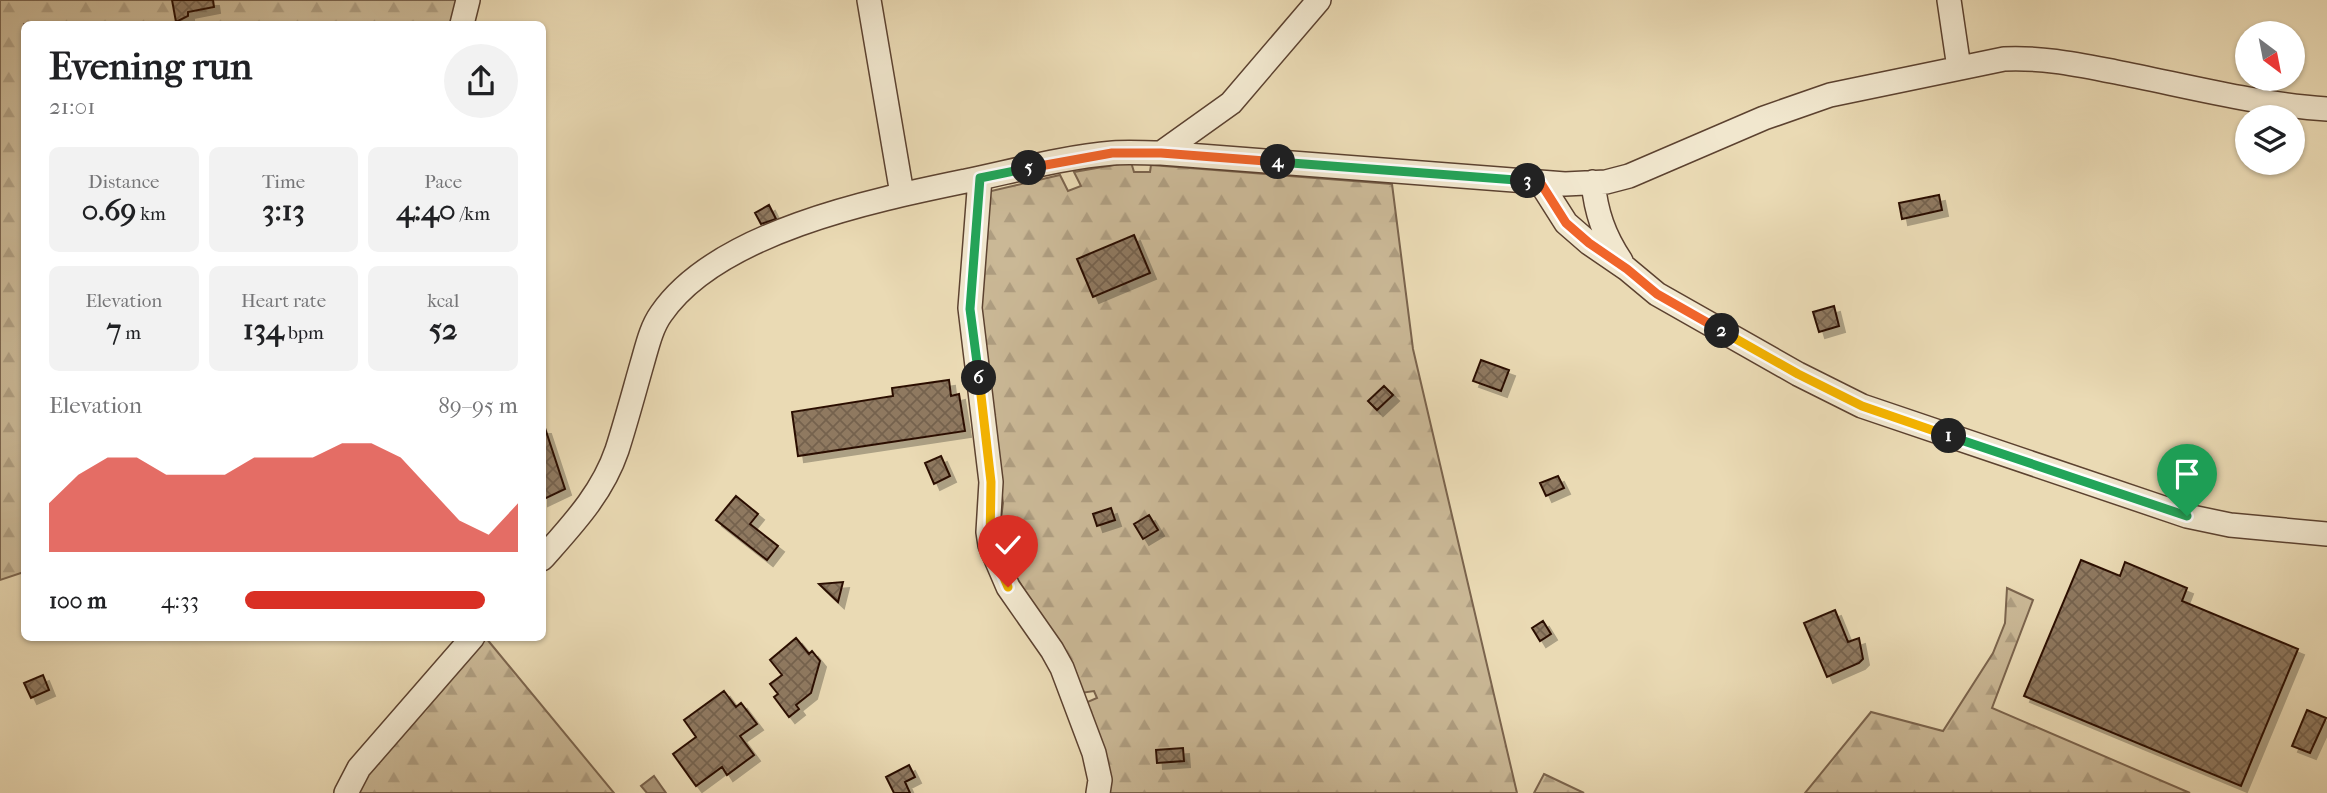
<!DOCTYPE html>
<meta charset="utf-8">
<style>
:root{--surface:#fff;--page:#f2f2f2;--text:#202124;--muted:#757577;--accent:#d93025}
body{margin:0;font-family:"IM FELL French Canon",serif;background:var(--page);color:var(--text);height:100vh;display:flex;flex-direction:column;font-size:26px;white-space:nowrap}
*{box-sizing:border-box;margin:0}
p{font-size:23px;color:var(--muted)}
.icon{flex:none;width:38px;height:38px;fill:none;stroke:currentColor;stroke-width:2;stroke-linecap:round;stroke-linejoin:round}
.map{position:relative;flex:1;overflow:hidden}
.sheet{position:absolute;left:21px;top:21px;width:525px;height:620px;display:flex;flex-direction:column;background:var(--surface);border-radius:10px;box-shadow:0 2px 5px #0004}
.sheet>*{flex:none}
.needle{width:46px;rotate:148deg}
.buttons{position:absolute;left:2235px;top:21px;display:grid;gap:14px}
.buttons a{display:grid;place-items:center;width:70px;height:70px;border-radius:50%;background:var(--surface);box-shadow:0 2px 5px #0004;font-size:35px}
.pin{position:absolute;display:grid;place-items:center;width:60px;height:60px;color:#fff;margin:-72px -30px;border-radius:50% 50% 50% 0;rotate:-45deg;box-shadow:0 0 7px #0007}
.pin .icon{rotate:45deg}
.km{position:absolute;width:35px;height:35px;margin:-18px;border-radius:50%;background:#222;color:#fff;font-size:19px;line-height:35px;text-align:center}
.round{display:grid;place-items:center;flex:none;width:74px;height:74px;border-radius:37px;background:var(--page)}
.headline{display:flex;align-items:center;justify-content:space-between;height:119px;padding:0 28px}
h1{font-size:38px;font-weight:800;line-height:52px}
.stats{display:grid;grid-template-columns:repeat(3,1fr);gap:10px;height:119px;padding:7px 28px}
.stats div{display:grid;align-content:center;border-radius:10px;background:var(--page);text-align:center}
.stats b{font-size:30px;font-weight:800}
.stats small{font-size:19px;font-weight:400}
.stats p{font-size:19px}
.chart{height:196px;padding:14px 28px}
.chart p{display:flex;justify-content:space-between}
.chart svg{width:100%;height:126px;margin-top:7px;fill:var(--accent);opacity:.7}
ul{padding:0 28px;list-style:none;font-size:23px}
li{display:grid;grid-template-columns:112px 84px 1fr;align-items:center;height:52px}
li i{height:18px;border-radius:9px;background:var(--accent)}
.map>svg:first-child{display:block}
.forest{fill:url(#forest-firs);stroke:#7b644d;stroke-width:2}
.water{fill:url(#water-waves);stroke:#77604a;stroke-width:2}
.building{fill:url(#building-cross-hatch);stroke:#2c1004;stroke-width:2;filter:url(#shadow)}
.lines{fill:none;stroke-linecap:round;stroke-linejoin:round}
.minor-casing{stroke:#5c4230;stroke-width:26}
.minor{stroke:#f1e7ce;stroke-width:23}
.split-1-casing{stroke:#fff;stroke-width:14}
.split-2-casing{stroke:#fff;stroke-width:14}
.split-3-casing{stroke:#fff;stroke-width:14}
.split-4-casing{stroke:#fff;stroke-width:14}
.split-5-casing{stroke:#fff;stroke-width:14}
.split-6-casing{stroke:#fff;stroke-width:14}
.split-7-casing{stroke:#fff;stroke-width:14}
.split-1{stroke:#22a559;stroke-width:9}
.split-2{stroke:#f5b400;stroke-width:9}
.split-3{stroke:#f0652b;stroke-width:9}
.split-4{stroke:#22a559;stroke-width:9}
.split-5{stroke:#f0652b;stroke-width:9}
.split-6{stroke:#22a559;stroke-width:9}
.split-7{stroke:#f5b400;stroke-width:9}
</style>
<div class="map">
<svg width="2327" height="793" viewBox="0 0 2327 793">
<defs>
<pattern id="forest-firs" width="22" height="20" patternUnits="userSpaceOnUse" patternTransform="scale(1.75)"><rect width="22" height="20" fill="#cab896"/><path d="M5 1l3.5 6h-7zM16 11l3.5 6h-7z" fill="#ae9d80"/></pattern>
<pattern id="water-waves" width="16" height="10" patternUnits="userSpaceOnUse" patternTransform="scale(1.75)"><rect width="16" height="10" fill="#a99578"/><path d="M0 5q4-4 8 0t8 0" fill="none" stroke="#8a7860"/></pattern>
<pattern id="building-cross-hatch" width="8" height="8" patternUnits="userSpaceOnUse" patternTransform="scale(1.75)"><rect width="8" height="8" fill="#8f7960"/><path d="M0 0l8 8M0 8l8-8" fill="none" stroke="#75624d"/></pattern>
<filter id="shadow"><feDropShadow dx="6" dy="6" stdDeviation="0" flood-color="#0004"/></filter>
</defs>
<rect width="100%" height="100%" fill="#eadab4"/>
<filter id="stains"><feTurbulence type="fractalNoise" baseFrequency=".00286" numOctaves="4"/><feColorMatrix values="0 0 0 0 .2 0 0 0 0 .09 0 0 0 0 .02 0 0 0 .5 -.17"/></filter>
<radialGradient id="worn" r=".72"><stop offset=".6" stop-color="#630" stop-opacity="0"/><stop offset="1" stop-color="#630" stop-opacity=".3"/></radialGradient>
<!-- forest -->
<path class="forest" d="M0,0h460l-5,24h-431v548l-24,8z
M1131,162l3,10h16l1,-7 241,19 21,165 104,444h-411l-21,-90 12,-5 -3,-7 -13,2 -10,-27 -62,-101 -10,-30 4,-32 -24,-189 8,-122 73,-17 8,16 13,-5 -7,-14z
M2007,588l26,12 -41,108 198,85h-385l66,-81 72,19 50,-78 12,-30z
M486,638l128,155h-258l12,-20z
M1544,774l40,19h-50z"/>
<!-- water -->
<path class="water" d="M654,776l12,17h-19l-6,-7z"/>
<!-- building -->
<path class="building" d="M172,0h41l1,7 -26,5v4l-12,6z
M1939,195l3,15 -40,9 -3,-16z
M769,205l7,14 -15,5 -6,-11z
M1134,235l16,38 -57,24 -16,-38z
M1834,306l5,20 -20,6 -6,-20z
M1481,360l28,10 -8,21 -28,-10z
M949,380l2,16 8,-2 6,37 -167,25 -6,-44 101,-16 -1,-8z
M1384,386l9,9 -16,15 -9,-9z
M542,428h3l20,61 -23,11z
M941,456l9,20 -16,8 -9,-21z
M1558,476l6,12 -18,8 -6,-13z
M736,496l22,18 -8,10 28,22 -11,14 -51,-40z
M1111,508l4,12 -18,6 -4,-12z
M1149,515l9,15 -15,9 -9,-15z
M2081,560l39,16 5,-14 62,26 -5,13 116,48 -57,137 -217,-90z
M843,582l-5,20 -19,-18z
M1835,610l13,32 11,-4 4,21 -4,4 -32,14 -23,-54z
M1543,621l8,13 -11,7 -8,-13z
M796,638l13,16 3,-3 8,10 -9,32 -15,12 3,4 -10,8 -15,-20 4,-3 -8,-10 12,-9 -12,-15z
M43,675l6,15 -18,8 -7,-15z
M724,691l12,16 5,-4 16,21 -17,12 14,19 -27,20 -5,-8 -26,19 -23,-32 23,-17 -12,-17z
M2307,710l19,8 -16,35 -18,-7z
M1183,748l1,13 -27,2 -1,-13z
M909,765l6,12 -10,5 5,11h-16l-8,-16z"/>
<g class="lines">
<!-- minor casing -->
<g class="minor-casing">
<path id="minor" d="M869,0l33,194
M1949,0l10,68
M462,24l6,-24
M1161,153l70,-50 88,-103
M980,178l-10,130 21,174 -3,50 2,13 18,42 44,63 10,18 32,85 6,27 -2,13
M1540,182l26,41 23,20 38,26 30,25 141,80 64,32 325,110 43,9 97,9
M1593,182c3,30 11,54 28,79
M542,559c30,-34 60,-65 75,-109 9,-28 17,-58 25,-86 5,-17 9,-36 19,-50 56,-82 213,-114 305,-133 48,-10 98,-24 147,-28 15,-1 32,0 48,0l404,31 41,-2 23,-6 135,-58 66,-23 174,-36c38,-2 75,6 112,13 67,13 143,33 211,37
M346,793l13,-25 114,-131"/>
</g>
<!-- minor -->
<use href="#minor" class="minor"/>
</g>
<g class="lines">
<!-- split-1 casing -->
<g class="split-1-casing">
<path id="split-1" d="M1949,436l238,80"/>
</g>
<!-- split-2 casing -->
<g class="split-2-casing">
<path id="split-2" d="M1722,331l76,43 64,32 87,30"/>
</g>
<!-- split-3 casing -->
<g class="split-3-casing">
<path id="split-3" d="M1528,181l12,1 26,41 23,20 38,26 30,25 65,37"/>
</g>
<!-- split-4 casing -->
<g class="split-4-casing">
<path id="split-4" d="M1278,162l250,19"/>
</g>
<!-- split-5 casing -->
<g class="split-5-casing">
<path id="split-5" d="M1029,168l83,-15h49l117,9"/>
</g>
<!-- split-6 casing -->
<g class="split-6-casing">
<path id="split-6" d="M979,378l-9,-69 10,-131 49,-10"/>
</g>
<!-- split-7 casing -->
<g class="split-7-casing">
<path id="split-7" d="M979,378l12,104 -1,63 18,42"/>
</g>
<!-- split-1 -->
<use href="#split-1" class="split-1"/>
<!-- split-2 -->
<use href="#split-2" class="split-2"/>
<!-- split-3 -->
<use href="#split-3" class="split-3"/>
<!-- split-4 -->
<use href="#split-4" class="split-4"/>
<!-- split-5 -->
<use href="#split-5" class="split-5"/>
<!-- split-6 -->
<use href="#split-6" class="split-6"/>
<!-- split-7 -->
<use href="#split-7" class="split-7"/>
</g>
<rect width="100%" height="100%" filter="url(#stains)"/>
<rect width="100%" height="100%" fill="url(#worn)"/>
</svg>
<div class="buttons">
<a><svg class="needle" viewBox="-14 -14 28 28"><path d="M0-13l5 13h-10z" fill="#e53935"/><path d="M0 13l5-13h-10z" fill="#757577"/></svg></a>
<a><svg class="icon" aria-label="layers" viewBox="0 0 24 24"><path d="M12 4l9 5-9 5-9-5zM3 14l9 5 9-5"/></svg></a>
</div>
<div class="pin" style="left:2187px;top:516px;background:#1e9e55"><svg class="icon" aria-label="arrive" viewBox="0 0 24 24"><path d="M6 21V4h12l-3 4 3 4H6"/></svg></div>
<div class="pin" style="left:1008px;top:587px;background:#d93025"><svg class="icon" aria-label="check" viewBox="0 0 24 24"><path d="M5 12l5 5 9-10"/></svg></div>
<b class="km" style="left:1949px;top:436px">1</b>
<b class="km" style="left:1722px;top:331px">2</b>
<b class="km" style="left:1528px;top:181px">3</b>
<b class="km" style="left:1278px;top:162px">4</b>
<b class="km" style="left:1029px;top:168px">5</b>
<b class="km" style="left:979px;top:378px">6</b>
<section class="sheet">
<div class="headline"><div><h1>Evening run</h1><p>21:01</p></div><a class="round"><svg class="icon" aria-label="share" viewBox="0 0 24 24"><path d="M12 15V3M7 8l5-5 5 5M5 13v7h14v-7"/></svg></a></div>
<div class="stats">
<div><p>Distance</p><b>0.69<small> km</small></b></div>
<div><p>Time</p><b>3:13</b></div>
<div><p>Pace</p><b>4:40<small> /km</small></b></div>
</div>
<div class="stats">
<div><p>Elevation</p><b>7<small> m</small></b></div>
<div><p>Heart rate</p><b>134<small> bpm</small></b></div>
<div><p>kcal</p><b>52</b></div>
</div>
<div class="chart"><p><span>Elevation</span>89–95 m</p>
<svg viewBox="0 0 160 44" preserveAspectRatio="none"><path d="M0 44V27L10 17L20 11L30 11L40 17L50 17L60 17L70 11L80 11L90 11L100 6L110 6L120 11L130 22L140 33L150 38L160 27V44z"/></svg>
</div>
<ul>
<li><b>100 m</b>4:33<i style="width:88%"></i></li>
</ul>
</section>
</div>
